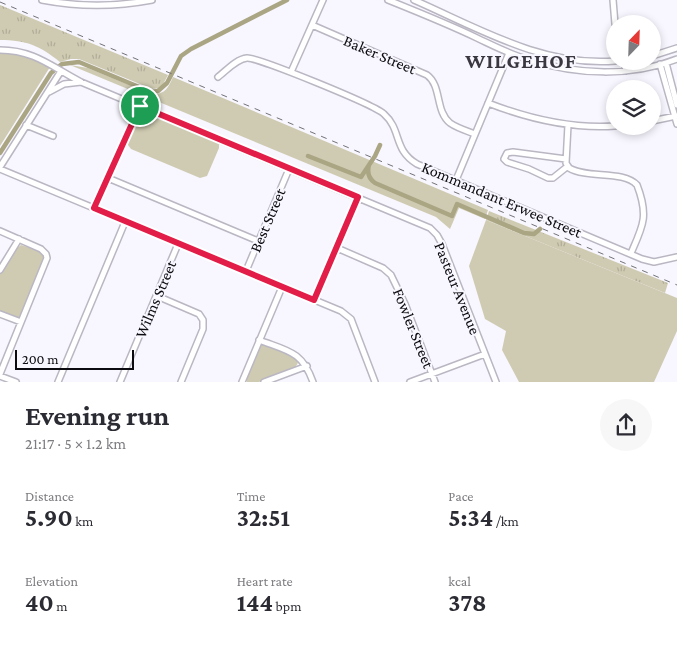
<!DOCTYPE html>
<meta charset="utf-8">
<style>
:root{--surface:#fff;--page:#f7f7f7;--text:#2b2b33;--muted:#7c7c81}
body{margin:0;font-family:"Crimson Pro",serif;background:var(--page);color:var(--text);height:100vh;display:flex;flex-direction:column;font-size:19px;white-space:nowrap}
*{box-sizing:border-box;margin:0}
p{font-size:16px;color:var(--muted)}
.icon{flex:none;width:28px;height:28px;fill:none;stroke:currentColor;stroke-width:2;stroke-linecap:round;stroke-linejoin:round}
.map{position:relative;height:382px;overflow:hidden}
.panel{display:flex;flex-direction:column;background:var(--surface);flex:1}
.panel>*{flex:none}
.needle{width:32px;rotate:23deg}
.buttons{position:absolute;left:606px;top:15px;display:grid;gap:10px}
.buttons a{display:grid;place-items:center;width:55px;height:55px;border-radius:50%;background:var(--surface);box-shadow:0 2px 8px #0003;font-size:25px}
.scale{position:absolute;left:15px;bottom:12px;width:119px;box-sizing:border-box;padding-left:5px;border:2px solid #0c0b0f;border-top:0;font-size:14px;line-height:18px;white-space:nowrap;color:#0c0b0f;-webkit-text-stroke:4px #f8f6fe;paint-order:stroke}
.pin{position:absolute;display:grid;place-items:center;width:42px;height:42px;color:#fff;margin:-21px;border:2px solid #fff;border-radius:50%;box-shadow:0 1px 5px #0007}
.round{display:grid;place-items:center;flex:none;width:52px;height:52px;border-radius:26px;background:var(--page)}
.head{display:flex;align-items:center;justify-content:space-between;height:85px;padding:0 25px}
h1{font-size:28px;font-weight:700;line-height:38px}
.figures{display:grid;grid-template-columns:repeat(3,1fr);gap:8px;height:85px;padding:5px 25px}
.figures div{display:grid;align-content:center}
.figures b{font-size:25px;font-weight:700}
.figures small{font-size:14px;font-weight:400}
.figures p{font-size:14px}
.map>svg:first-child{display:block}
.grass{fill:url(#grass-tufts)}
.park{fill:#cfcbb2}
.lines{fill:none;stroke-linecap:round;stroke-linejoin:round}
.canal{stroke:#aaa583;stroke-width:4.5}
.minor-casing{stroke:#bab7c3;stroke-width:8}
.minor{stroke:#fff;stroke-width:5}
.rail{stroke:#737278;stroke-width:1;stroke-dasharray:6 6;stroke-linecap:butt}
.route-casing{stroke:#fff;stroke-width:10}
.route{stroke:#e11d48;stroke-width:6}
.labels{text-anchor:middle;stroke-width:4;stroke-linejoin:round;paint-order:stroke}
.street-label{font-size:16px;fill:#0c0b0f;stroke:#f8f6fe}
.district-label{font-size:21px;font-weight:bold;letter-spacing:1px;fill:#3a3741;stroke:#f8f6fe}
</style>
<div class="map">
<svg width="677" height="382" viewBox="0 0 677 382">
<defs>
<pattern id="grass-tufts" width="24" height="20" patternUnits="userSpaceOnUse" patternTransform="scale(1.25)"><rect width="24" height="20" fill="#cfcbb2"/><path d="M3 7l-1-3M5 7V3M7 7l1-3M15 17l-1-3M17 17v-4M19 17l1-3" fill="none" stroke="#b1ad98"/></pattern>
</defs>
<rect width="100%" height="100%" fill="#f8f6fe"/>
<!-- grass -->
<path class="grass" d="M0,5l168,70 -7,13 -9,1 -73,-30h-8l-11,3c-20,-16 -33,-22 -60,-22z
M489,211l179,72 -3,10 -179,-73z"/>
<!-- park -->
<path class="park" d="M0,52l24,1 26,14 -50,79z
M70,65l18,3 63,26c14,1 17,-6 22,-17l315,133 -3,9 -26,-11 -9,21 -14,-12z
M141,113h7l68,27 3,4v4l-12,28 -7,2 -69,-29 -3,-4v-4l10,-24z
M486,220l191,78v33l-23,51h-135l-17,-32 4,-19 -21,-12 -16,-53z
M21,245l22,7 3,6 -24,58 -6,2 -16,-6v-38l16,-25z
M266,344l30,14c3,4 2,6 -1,9l-36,15h-12l-1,-5 12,-29 4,-3z"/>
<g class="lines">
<!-- canal -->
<path class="canal" d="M0,153l51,-80 11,-9 17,-2 72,30 7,-1 9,-8 14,-27 10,-7 96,-49
M308,156l53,21 14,-21 5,-11
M369,165c-2,7 -1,13 6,18l77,33 5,-12 67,29 10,1 6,-5"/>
<!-- minor casing -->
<g class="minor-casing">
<path id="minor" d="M42,0c37,7 73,7 110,0
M388,0c30,12 60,24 89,38 17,8 34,17 53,22 47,15 101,17 147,-1
M414,0c64,28 129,67 201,61
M613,0l2,24
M312,25l115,50c15,11 8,36 23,48 7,5 17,8 25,11
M0,50c34,0 52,17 81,32l349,146 7,7 5,9 54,138
M652,56l25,-8
M624,61l2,10
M666,63l11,42
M660,64l17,60
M291,72l32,-72
M218,77c8,-6 18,-18 29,-19 10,-1 128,47 137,56 18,16 9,36 33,50l225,95 12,3 23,-5
M49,92l15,-8 17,-2
M488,103c41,16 83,26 127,23
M652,121l24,-5
M26,125l27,11
M568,125l-2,38 3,5c19,11 54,2 68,17 12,31 6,41 -6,68
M566,159l-53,-7 -6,1 -3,6 3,3 22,7 19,9h5l15,-12
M0,167l61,-96
M0,169l341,142 10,8 24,63
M108,178l150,63
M456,180l53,-127
M94,208l46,-102
M0,231l41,18 5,5 1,4 -47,116
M337,248l46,20 8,7 14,29 30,78
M0,270l19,-31
M246,271l43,-102
M157,296l42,18 4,6v9l-22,53
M314,300l44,-103
M0,314l21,8
M259,340c29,11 43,11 54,42
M0,376l16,6
M58,382l67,-160
M120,382l58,-138
M242,382l40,-95
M264,382l43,-16
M410,382l75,-28"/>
</g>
<!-- minor -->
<use href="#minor" class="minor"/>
<!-- rail -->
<path class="rail" d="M0,2l677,283"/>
</g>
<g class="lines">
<!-- route casing -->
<g class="route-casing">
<path id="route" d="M140,106l218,91 -44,103 -220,-92z"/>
</g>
<!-- route -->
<use href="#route" class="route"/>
</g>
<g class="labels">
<!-- street labels -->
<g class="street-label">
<text transform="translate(380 54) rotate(23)" y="6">Baker Street</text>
<text transform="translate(502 199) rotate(23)" y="6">Kommandant Erwee Street</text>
<text transform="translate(267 220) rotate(-67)" y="6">Best Street</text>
<text transform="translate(458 288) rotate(68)" y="6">Pasteur Avenue</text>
<text transform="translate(155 299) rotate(-67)" y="6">Wilms Street</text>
<text transform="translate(414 328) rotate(68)" y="6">Fowler Street</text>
</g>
<!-- district labels -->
<g class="district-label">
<text x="521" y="68">WILGEHOF</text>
</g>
</g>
</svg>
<div class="buttons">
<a><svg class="needle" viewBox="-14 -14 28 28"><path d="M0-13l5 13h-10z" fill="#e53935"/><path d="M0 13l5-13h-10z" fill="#7c7c81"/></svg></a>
<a><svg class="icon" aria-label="layers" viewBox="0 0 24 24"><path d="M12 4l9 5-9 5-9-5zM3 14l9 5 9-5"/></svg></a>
</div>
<div class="scale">200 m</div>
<div class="pin" style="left:140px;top:106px;background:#1e9e55"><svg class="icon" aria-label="arrive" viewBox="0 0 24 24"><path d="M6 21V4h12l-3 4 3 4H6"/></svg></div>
</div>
<section class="panel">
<div class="head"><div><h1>Evening run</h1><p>21:17 · 5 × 1.2 km</p></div><a class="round"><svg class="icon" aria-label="share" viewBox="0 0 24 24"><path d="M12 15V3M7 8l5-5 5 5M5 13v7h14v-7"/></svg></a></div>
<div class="figures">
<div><p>Distance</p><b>5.90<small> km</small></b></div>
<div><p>Time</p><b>32:51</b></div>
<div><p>Pace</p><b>5:34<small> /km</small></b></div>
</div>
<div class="figures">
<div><p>Elevation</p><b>40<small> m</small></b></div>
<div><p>Heart rate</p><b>144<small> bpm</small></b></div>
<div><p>kcal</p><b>378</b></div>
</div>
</section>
